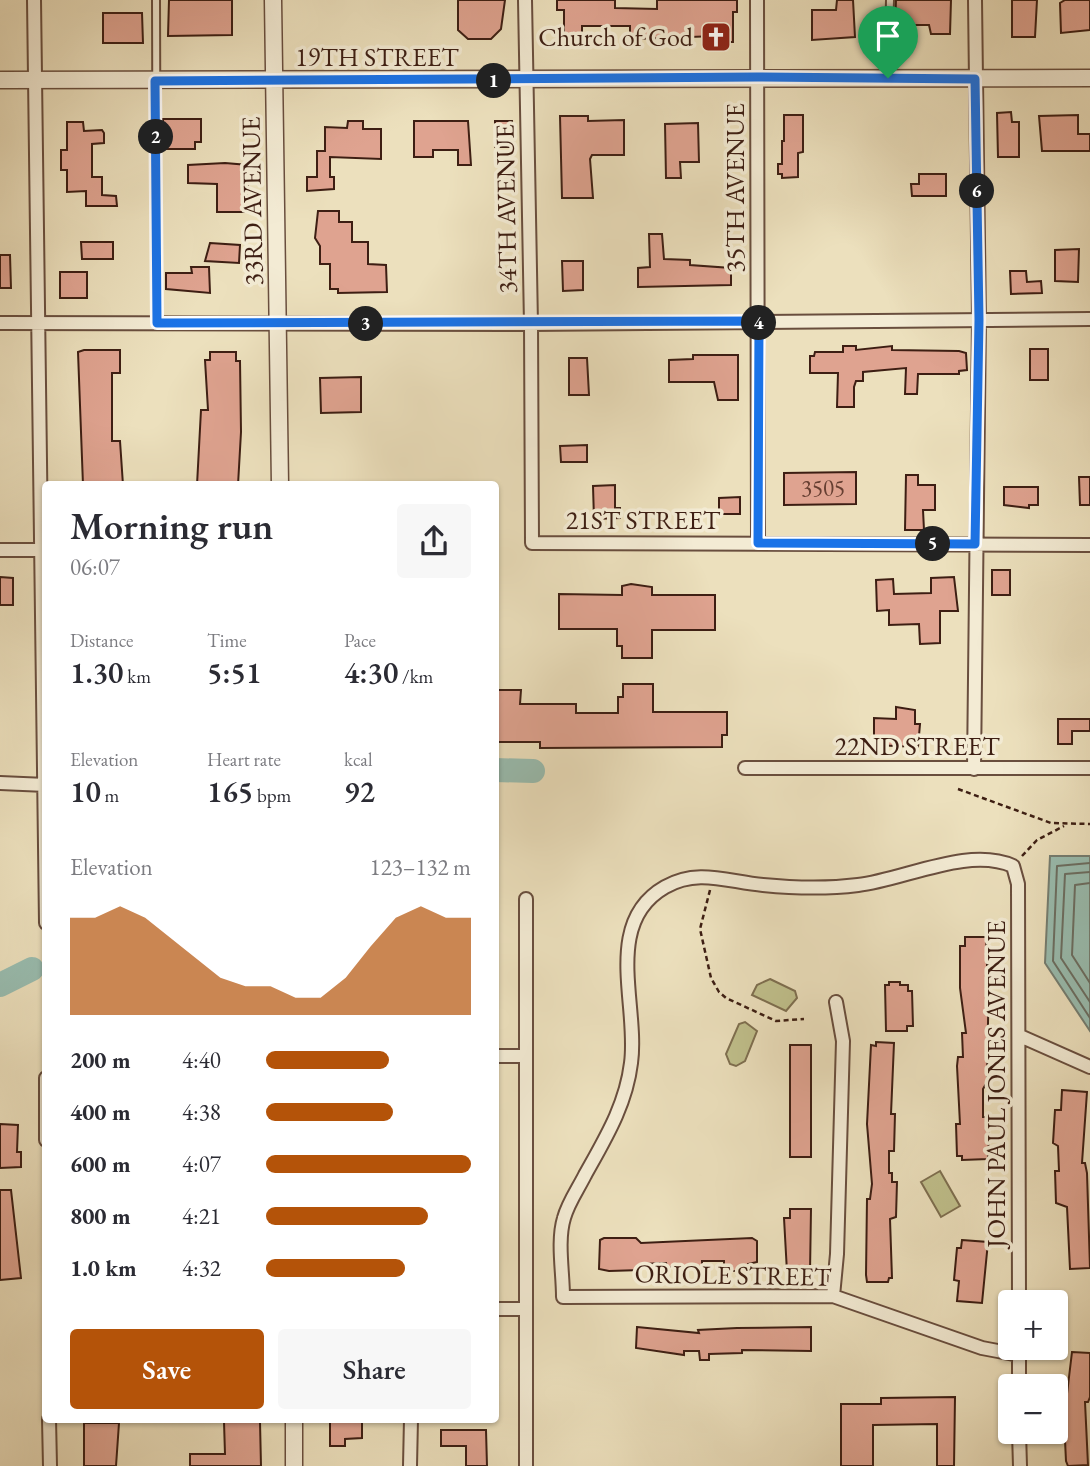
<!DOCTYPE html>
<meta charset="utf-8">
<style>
:root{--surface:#fff;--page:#f7f7f7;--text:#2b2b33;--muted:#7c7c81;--accent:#b45309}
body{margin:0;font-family:"EB Garamond",serif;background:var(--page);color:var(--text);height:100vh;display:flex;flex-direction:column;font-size:26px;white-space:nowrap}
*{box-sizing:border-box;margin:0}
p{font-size:23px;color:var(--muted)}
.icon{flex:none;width:38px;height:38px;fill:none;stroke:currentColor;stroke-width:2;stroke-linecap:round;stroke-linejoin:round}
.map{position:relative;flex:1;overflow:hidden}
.panel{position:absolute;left:42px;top:481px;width:457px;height:942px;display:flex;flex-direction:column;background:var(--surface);border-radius:7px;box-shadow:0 2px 5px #0004}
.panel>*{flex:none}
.tools{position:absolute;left:998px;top:1290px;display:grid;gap:14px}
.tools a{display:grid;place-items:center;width:70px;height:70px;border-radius:7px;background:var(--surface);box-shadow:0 2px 5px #0004;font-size:35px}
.pin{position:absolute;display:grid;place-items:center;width:60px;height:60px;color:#fff;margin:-72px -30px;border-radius:50% 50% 50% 0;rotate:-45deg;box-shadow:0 0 7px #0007}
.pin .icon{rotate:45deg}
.km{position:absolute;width:35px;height:35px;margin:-18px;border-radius:50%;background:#222;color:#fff;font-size:19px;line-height:35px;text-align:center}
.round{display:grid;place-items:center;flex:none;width:74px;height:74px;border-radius:7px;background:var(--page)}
.head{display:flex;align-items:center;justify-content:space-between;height:119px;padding:0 28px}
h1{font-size:38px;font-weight:600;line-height:52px}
.figures{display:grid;grid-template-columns:repeat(3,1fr);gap:10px;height:119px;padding:7px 28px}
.figures div{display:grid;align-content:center}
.figures b{font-size:30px;font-weight:600}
.figures small{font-size:19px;font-weight:400}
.figures p{font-size:19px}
.chart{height:196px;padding:14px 28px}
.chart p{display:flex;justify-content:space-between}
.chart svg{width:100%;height:126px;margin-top:7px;fill:var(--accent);opacity:.7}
.button{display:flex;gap:14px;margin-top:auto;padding:14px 28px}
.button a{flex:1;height:80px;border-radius:7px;background:var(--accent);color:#fff;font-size:28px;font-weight:600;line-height:80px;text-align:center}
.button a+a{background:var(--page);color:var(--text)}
ul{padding:0 28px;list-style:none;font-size:23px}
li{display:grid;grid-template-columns:112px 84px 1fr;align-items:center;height:52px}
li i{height:18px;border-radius:9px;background:var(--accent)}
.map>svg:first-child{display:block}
.green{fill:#c0c08c;stroke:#7e6f50;stroke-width:2}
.water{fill:#99bdb0;stroke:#747d71;stroke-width:2}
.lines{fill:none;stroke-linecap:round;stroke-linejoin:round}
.shore{stroke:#6b6e62;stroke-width:2}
.river{stroke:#99bdb0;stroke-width:24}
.building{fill:#dfa390;stroke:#3d1e13;stroke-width:2}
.service-casing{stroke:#694e3e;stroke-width:10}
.minor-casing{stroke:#694e3e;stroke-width:16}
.tertiary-casing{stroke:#694e3e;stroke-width:19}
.path{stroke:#3d1e13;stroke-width:2.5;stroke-dasharray:5 3.5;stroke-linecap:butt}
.service{stroke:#f3ebd4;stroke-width:6}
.minor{stroke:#f3ebd4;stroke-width:12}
.tertiary{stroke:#f3ebd4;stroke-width:16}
.route-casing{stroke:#fff;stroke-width:14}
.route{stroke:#1a73e8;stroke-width:9}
.labels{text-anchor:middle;stroke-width:7;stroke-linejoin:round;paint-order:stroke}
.number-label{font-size:23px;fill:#663f32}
.poi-label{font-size:26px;fill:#3d1e13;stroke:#f3ebd4;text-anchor:end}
.street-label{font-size:26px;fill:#3d1e13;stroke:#f3ebd4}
</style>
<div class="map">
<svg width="1090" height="1466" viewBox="0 0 1090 1466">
<rect width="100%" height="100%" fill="#ece0bd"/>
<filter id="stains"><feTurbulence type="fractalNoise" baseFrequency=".00286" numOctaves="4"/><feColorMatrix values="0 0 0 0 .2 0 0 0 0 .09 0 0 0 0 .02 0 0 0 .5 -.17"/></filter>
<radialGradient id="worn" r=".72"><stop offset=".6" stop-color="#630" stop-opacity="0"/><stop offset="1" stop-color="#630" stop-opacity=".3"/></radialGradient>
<!-- green -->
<path class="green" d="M770,979l25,12 2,7 -11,13 -34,-16 5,-10z
M745,1022l12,9 -12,30 -9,5 -6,-2 -4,-10 13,-30z
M940,1171l20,35 -19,11 -20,-35z"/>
<!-- water -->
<path class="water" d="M1050,856h40v175l-45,-68z"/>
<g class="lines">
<!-- shore -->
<path class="shore" d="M1090,863l-33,3 -4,95 37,57
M1090,872l-25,2 -4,84 29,44
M1090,883l-15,2 -3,70 18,28"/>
<!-- river -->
<path class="river" d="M495,770l38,1
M0,985l32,-16"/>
</g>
<!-- building -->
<path class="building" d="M169,0h63v35l-64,1z
M458,0h47l-4,29 -10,10h-23l-10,-9z
M557,0h58v8l42,1v-9h80v12h-4v30h-17v-6l-81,3 -5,-2v-11h-48v9l-18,1v-26h-7z
M837,0h16l2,37 -43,3v-30h24z
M896,0h55l-1,34h-19l-2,-9h-34z
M1012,0h25l-2,37h-23z
M1065,0h25v30l-29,3 -1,-30z
M103,13h39l1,30h-40z
M1011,112l1,10h7v35h-21l-1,-44z
M784,115h19v37l-5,1v24l-16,1v-4h-4v-10h4v-23h2z
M1078,115v19h12v17h-48l-3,-35z
M560,116h28v5l36,-1v35h-32l-2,4 3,39h-31z
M163,119h38v23h-6v7h-32z
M348,121h15v8h18v30l-51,-2v20h4v12l-27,2v-14h10v-26h8v-24l22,1z
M414,121h54l3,44h-13v-15h-25v7h-19z
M495,121h17l2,26h-19z
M67,122h16l1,9 18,-1 2,3v10l-12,1v33h10v18l14,1 1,10h-31v-15l-19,1v-22h-6v-20h6z
M698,123l1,39h-19l1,16h-15l-1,-54z
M225,163l23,2v47h-31v-28l-29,-1v-18z
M919,174h27v22h-34l-1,-12h8z
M318,211h21v11h13v20h16v22l18,1 1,27 -49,1v-4h-8v-25h-10v-18l-5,-8z
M649,234h13l2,25 26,1v5l41,3v17l-93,2v-19l12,-1z
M81,242h32v17h-31z
M210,243l30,2 -1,18 -34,-2z
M1079,249l-1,33 -23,-1v-31z
M0,255h10l1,33h-11z
M562,261h21v29l-20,1z
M191,267h18l1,26 -44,-4v-16h26z
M1010,271h16l1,11 14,-1 1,12 -31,1z
M60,272h27v26h-27z
M843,346h13v4l36,-4v4l67,1 7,2 1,17 -8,1v3h-41l-1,20h-12l1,-26 -43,4v9h-7l-2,6v20h-17l1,-34h-28v-17h4l1,-4h28z
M1030,349h18v31h-18z
M84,350h36v23h-8v68h8l3,44h-40l-5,-133z
M210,352h26v9h4l1,71 -3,53h-41l4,-75h7l-3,-50h5z
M693,355h45v45h-20l-4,-18h-45v-22l24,-1z
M569,358h18l2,37h-20z
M361,377v35l-40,1 -1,-35z
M587,445v17h-26l-1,-16z
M856,472v32l-72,1v-32z
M906,475h12v10h17v25h-12l1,20h-19z
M1079,477h11v28h-10z
M615,485v23h5v10l-26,1 -1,-33z
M1004,487h34v18h-9v3l-25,-3z
M740,497v17h-21v-16z
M992,570h18v25h-18z
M0,577l13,1v27h-13z
M954,577l4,34h-18v32l-20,1 -1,-20 -30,1v-15l-12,1 -1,-31 17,-1 1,15 37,-1v-15z
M631,584l21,3v8h63v35h-63v28h-30v-12h-5v-17h-58v-35l63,1v-9z
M623,684h30v28h74v23h-5v12l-182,1v-6h-45v-52h26l-1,14h56v9h42v-16h5z
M896,707l19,3v14h5l-2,23 -44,-2v-27l22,1z
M1058,719h32v12h-18v13h-14z
M965,937h21l1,28h2l-2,117 -4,7v28h4l2,19 -1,23 -26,1v-4h-5l-1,-32h4l-3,-58 1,-9h5l-1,-24h4l-6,-45v-42h5z
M889,982h11v3h8v6h4l1,35h-6v5h-21l-1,-46h4z
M876,1042l18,1 -3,71h4l-1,37h-5v22h3v9h5l-1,35 -6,2 2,59h-3l-1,4h-21l-1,-7 1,-76h3l2,-15 -5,-60 4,-79 5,1z
M790,1045h21v112h-21z
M1062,1090l25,2 -5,71h3l2,10 3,95 -20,1 -3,-62 -11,-4 -1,-32h4l-1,-25 -5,-3 2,-33h6z
M0,1124l18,1 -1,27h4v15l-21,1z
M0,1190h11l10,88 -21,2z
M790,1209h21l-1,63h-23l-3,-54h6z
M604,1238h32l5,5 111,-5 5,3v21l-9,2v7h-24v-10h-22v5l-35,1 -1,-4 -25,1v6l-32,1 -10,-2 1,-29z
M962,1240l26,2 -6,61 -25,-2 2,-20 -5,-1 3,-32h4z
M637,1327l62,6 -1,-3 39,-2 74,-1v24l-69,-1v3l-33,1v6h-9l-1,-9h-15v4l-48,-7z
M1072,1352l18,1v44l-2,5h-3l3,63 -20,1 -2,-5 -2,-42z
M955,1397l-1,69h-17v-42l-64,1v41h-32v-62h40v-6z
M330,1421h32v17l-17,1v7h-15z
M224,1422h36l1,44h-71v-12h35z
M84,1423h35l-3,43h-32z
M441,1430h45l1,36h-21v-20h-25z"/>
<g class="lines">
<!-- service casing -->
<g class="service-casing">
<path id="service" d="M156,0l1,323
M888,76l2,-76"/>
</g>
<!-- minor casing -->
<g class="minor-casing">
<path id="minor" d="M34,0l12,923
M525,0l6,324 1,219 558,2
M757,0l1,543
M0,323l531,1 559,-5
M0,550h46
M745,768h345
M974,769l5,-449 -4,-320
M0,783l46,2
M526,899v567
M1020,1036l70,31
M495,1056h30
M46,1078v62
M833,1296l4,-42 6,-213 -7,-39
M495,1309h30
M1019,1348v38
M1019,1355l-37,-7 -149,-52 -270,1c0,-25 -6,-56 1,-79 4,-15 14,-29 21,-43 20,-36 41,-70 46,-112 8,-57 -29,-140 34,-176 33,-19 63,-5 98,-2 31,3 63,4 95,0 46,-5 110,-39 155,-19l5,18 1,418
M49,1419l1,47
M1019,1432l1,34
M410,1466l1,-47"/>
</g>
<!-- tertiary casing -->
<g class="tertiary-casing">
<path id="tertiary" d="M273,0l7,485
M0,80l1090,-2
M294,1466v-47"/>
</g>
<!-- path -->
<path class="path" d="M958,789l93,34 39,1
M1022,856l15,-16 27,-14
M710,890l-10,39 11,49 8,14 7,6 50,23 28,-2"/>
<!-- service -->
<use href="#service" class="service"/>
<!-- minor -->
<use href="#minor" class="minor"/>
<!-- tertiary -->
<use href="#tertiary" class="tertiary"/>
</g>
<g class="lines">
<!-- route casing -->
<g class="route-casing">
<path id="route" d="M757,77l218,2 4,241 -4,224 -217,-1 1,-222 -602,2 -2,-242z"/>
</g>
<!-- route -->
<use href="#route" class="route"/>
</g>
<!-- icons -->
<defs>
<g id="church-square" transform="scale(1.575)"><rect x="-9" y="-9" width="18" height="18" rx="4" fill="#8f2418" stroke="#f3ebd4"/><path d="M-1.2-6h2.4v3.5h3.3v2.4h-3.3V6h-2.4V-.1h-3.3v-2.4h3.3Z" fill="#fff"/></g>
</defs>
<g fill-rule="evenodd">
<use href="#church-square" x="716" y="37"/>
</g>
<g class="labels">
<!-- number labels -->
<g class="number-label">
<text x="823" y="496">3505</text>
</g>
<!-- poi labels -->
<g class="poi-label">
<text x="693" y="46">Church of God</text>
</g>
<!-- street labels -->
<g class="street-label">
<text x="377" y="66">19TH STREET</text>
<text transform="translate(735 188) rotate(-90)" y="9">35TH AVENUE</text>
<text transform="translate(252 201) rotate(-91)" y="9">33RD AVENUE</text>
<text transform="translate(506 209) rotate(-91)" y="9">34TH AVENUE</text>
<text x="643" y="529">21ST STREET</text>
<text x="917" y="755">22ND STREET</text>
<text transform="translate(996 1084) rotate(-90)" y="9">JOHN PAUL JONES AVENUE</text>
<text transform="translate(733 1275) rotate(1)" y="9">ORIOLE STREET</text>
</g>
</g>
<rect width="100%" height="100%" filter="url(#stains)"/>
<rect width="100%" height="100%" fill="url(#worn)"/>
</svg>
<div class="tools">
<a>+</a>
<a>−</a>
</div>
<div class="pin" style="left:888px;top:78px;background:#1e9e55"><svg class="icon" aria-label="arrive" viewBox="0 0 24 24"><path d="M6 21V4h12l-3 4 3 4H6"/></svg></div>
<b class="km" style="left:494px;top:81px">1</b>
<b class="km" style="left:156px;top:137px">2</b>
<b class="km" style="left:366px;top:324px">3</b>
<b class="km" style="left:759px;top:323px">4</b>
<b class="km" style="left:933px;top:544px">5</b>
<b class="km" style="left:977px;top:191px">6</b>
<section class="panel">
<div class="head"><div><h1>Morning run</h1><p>06:07</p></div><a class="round"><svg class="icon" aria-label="share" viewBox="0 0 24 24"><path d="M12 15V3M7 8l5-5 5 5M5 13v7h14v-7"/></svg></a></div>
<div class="figures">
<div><p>Distance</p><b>1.30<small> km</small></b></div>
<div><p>Time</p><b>5:51</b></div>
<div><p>Pace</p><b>4:30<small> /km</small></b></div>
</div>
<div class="figures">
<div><p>Elevation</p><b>10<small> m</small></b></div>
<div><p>Heart rate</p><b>165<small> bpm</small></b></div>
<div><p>kcal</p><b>92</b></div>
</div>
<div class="chart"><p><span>Elevation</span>123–132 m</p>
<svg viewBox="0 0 160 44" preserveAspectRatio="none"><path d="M0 44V10L10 10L20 6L30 10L40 17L50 24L60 31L70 34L80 34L90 38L100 38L110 31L120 20L130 10L140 6L150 10L160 10V44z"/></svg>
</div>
<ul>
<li><b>200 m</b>4:40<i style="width:60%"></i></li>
<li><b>400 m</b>4:38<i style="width:62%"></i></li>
<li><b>600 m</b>4:07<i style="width:100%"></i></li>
<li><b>800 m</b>4:21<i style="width:79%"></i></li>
<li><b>1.0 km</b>4:32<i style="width:68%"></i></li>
</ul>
<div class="button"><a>Save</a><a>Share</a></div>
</section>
</div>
